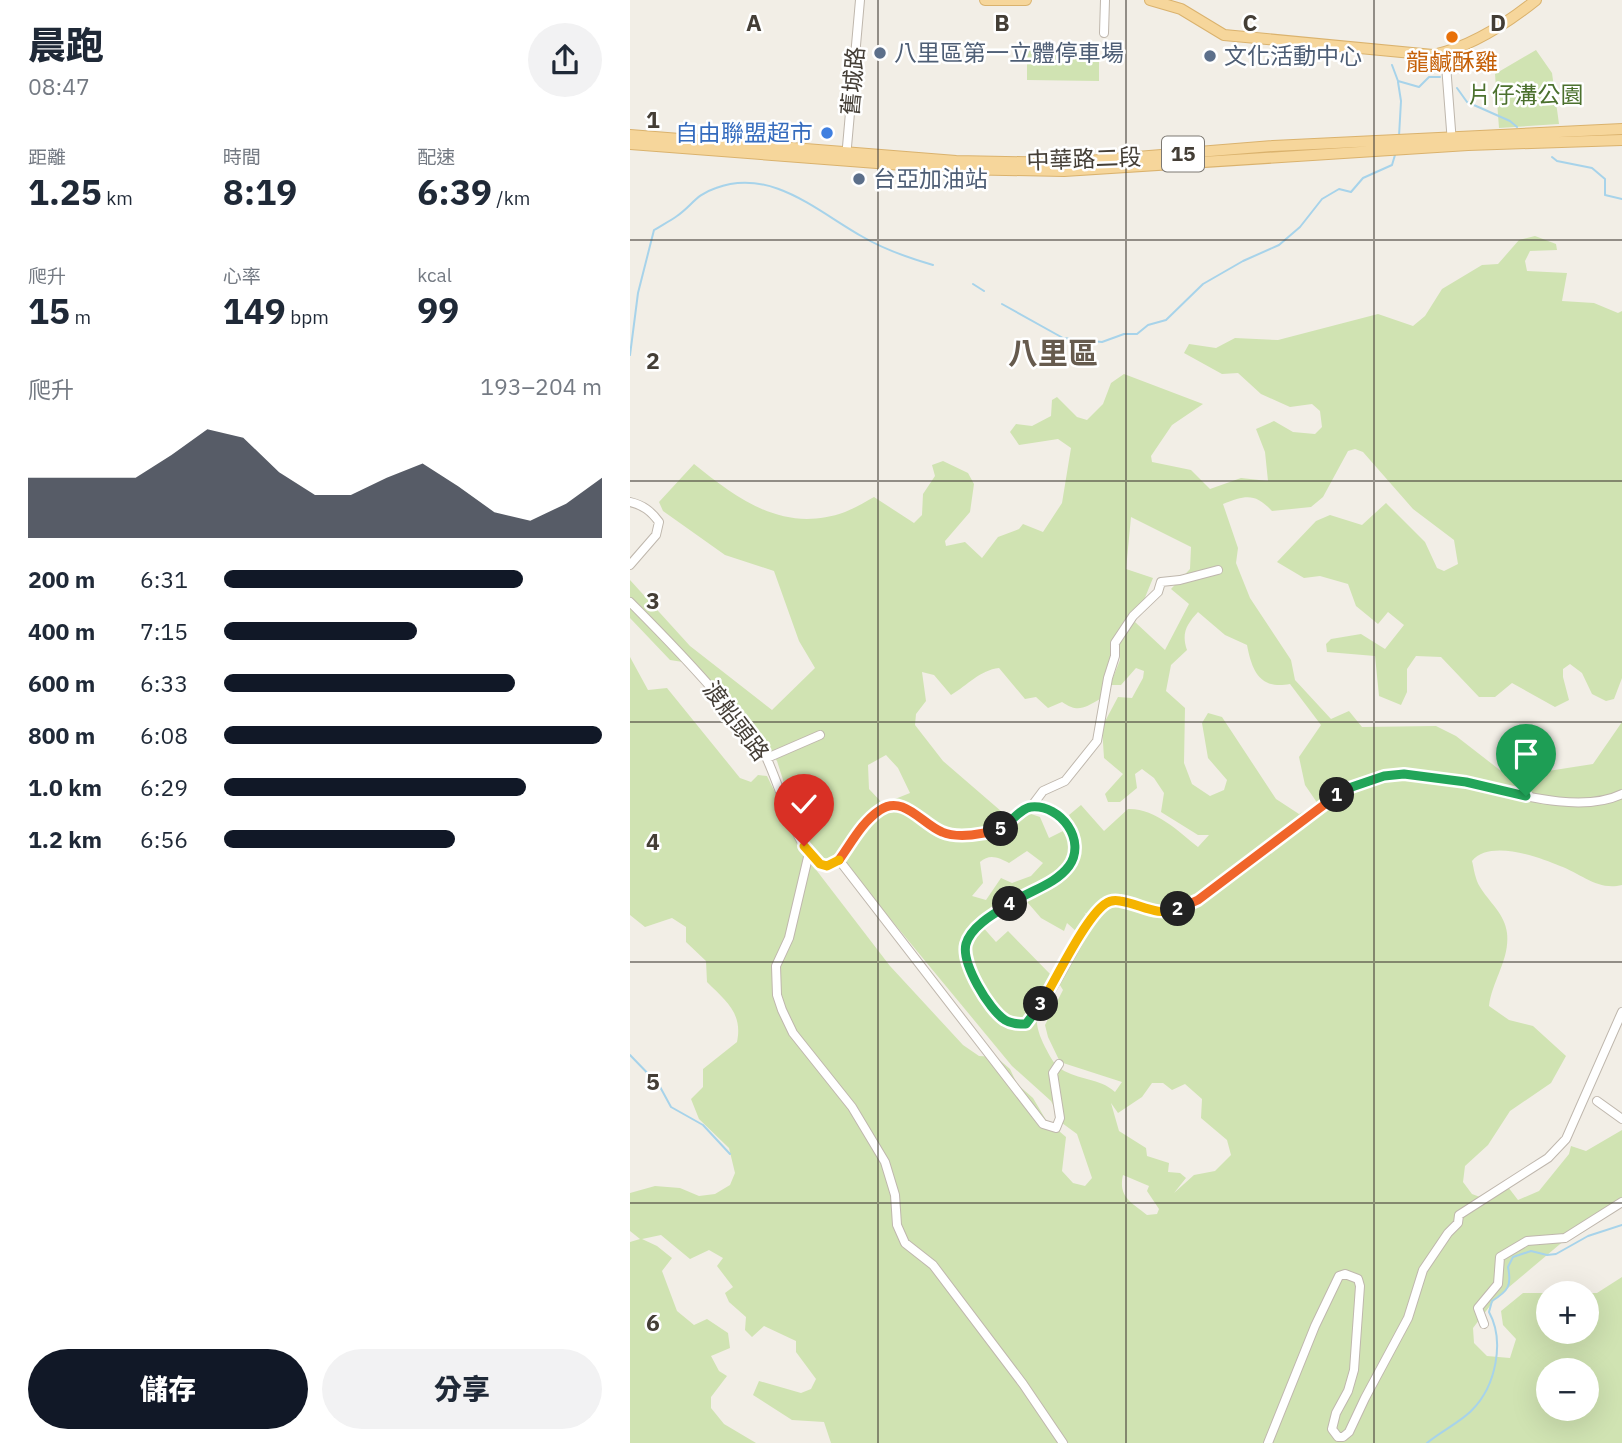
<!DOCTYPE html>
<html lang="zh-TW">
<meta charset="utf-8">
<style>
:root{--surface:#fff;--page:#f2f2f3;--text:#1f2937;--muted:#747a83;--accent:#111827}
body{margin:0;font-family:"IBM Plex Sans","Noto Sans TC",sans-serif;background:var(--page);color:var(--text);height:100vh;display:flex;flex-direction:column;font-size:26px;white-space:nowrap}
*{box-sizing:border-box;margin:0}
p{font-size:23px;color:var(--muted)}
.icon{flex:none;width:38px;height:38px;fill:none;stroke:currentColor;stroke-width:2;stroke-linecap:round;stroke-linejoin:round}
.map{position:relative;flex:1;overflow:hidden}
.panel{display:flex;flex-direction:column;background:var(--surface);width:630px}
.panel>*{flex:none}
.controls{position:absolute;left:906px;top:1281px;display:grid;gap:14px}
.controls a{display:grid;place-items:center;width:63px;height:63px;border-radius:50%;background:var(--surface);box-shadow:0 7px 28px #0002;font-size:35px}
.pin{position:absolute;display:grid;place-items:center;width:60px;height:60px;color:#fff;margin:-72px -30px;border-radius:50% 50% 50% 0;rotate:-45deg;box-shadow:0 0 7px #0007}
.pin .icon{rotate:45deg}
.km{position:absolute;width:35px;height:35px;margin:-18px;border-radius:50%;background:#222;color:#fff;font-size:19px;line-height:35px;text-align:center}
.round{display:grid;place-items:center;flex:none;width:74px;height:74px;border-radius:37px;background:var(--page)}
.head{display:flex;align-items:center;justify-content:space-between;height:119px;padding:0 28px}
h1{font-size:38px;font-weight:800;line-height:52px}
.metrics{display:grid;grid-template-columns:repeat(3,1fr);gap:10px;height:119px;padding:7px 28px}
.metrics div{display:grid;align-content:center}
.metrics b{font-size:35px;font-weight:800}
.metrics small{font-size:19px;font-weight:400}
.metrics p{font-size:19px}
.chart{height:196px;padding:14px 28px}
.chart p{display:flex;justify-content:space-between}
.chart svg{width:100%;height:126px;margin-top:7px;fill:var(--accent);opacity:.7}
.cta{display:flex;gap:14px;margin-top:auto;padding:14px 28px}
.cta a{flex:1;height:80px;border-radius:42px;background:var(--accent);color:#fff;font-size:28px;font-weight:800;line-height:80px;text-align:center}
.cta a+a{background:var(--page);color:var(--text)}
ul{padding:0 28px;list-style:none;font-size:23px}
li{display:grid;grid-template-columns:112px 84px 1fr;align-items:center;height:52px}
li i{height:18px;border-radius:9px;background:var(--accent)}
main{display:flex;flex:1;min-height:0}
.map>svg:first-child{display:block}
.green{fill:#d0e3b2;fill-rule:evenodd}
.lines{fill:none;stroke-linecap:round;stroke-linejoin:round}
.stream{stroke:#a7d3ea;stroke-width:2}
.minor-casing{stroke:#bfb7ad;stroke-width:10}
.major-casing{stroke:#dab26d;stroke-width:12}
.minor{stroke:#fff;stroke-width:8}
.major{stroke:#f6d69b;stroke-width:10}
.split-1-casing{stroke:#fff;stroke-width:14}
.split-2-casing{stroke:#fff;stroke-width:14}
.split-3-casing{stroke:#fff;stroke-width:14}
.split-4-casing{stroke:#fff;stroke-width:14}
.split-5-casing{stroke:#fff;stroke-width:14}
.split-6-casing{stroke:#fff;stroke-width:14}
.split-7-casing{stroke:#fff;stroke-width:14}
.split-1{stroke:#22a559;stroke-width:9}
.split-2{stroke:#f0652b;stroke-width:9}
.split-3{stroke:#f5b400;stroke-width:9}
.split-4{stroke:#22a559;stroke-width:9}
.split-5{stroke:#22a559;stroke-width:9}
.split-6{stroke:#f0652b;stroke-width:9}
.split-7{stroke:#f5b400;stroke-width:9}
.grid{fill:none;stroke:#443e36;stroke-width:2;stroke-opacity:0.55}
.food-dot{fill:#e8710a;stroke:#fff;stroke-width:2.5}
.service-dot{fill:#5c6f8a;stroke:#fff;stroke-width:2.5}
.shop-dot{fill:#3f7fe0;stroke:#fff;stroke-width:2.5}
.labels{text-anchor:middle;stroke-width:5;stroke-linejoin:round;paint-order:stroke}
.shield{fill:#fff;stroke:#7c7872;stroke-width:2}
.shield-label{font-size:21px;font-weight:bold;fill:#443e36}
.service-label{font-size:23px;fill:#4e5e75;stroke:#fff;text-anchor:start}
.food-label{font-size:23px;fill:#c56008;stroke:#fff}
.street-label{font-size:23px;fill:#443e36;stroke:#fff}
.park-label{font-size:23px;fill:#4c712e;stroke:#fff}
.shop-label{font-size:23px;fill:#366cbe;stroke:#fff;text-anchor:end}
.district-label{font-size:30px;font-weight:bold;fill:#665b4e;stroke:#fff}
.grid-label{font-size:23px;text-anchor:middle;font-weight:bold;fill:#443e36;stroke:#fff;stroke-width:5;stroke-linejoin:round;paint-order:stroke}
</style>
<main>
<section class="panel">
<div class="head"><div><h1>晨跑</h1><p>08:47</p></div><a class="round"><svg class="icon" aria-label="share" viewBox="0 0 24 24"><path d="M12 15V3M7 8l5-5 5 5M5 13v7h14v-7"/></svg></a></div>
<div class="metrics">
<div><p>距離</p><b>1.25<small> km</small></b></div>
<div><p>時間</p><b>8:19</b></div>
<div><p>配速</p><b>6:39<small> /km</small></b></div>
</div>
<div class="metrics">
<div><p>爬升</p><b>15<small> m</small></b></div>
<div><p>心率</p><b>149<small> bpm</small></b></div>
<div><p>kcal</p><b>99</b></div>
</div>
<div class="chart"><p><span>爬升</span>193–204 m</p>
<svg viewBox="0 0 160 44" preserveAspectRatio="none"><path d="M0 44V23L10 23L20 23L30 23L40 15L50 6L60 9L70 21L80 29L90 29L100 23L110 18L120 26L130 35L140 38L150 32L160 23V44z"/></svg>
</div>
<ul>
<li><b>200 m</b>6:31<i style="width:79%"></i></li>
<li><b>400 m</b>7:15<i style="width:51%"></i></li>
<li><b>600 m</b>6:33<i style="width:77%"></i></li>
<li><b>800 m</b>6:08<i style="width:100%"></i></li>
<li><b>1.0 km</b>6:29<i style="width:80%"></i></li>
<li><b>1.2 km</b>6:56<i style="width:61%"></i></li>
</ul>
<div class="cta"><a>儲存</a><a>分享</a></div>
</section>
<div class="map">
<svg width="992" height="1443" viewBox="0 0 992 1443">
<rect width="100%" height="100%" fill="#f2eee6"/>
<!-- green -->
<path class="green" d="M906,50l16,23 7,51 -60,4 -4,-54z
M397,51l72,1v29l-72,-1z
M905,236l21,8 1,6 -27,1 -5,10 2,10 40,2 -5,28 32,2 24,10 4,-2v367l-8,21 -8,2 -14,-7 -10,-21 -12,-9 -7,5v8l6,23 -14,7 -43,-24 -17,14h-16l-38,-40 -25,-1 -9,13v23l-6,13 -22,-9 -4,-40 -48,-4 -1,-8 5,-5 30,-5 24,15 19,-24 -16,-13 -10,12 -22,-18 -8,-22 -28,-8 -16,2 -27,-16 39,-41 14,-6 32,10 24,-22 39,39 12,26 7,3 14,-7 -4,-24 -41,-31 -50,-57 -8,-3 -7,2 -25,46 -12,10 -39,4c-17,-18 -26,-16 -49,-7l15,44 -2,15 14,35 41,62 4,20 36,39 18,-8 13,16 74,-1 20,10 49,38 17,1 71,-11 29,-42v163c-24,6 -40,-11 -62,-19 -22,-9 -70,-27 -88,-5 2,8 3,18 8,26 9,15 25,27 27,46 3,26 -15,48 -18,73l20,14 24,6 33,30 -15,27 -41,28 -22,34 -23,21 -2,16 9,12 8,3 28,-10 10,13 21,-9 30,-37 2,-8 15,5 36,-21v73l-50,31 -76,64 -23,30 1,15 13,13 23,2 6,-19 -13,-14 -2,-14 22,-18h74l25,-16v166h-791l-7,-21 -32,-2 -39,-25 6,-14 42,12 10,-4 5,-10 -20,-27v-11l-32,-15 -12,11 -7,-7 1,-13 -17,-15 -4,-9 8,-6 -16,-21 6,-8 -14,-8 -19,9 -29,-24 -19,4 15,7 15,12 -10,13 15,40 17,14 13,-6 21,14 2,15 -19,8 8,15 8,5 -16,21v11l13,16 32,19h-126v-201l10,-3 -10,-8v-38l25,-7 25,2 19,8 16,-2 15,-9 5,-12 -6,-25 -30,-29 -8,-20 12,-12v-18l34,-27c6,-29 -11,-41 -30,-60l-1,-21 -20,-19v-15l-14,-9 -27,9 -15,-12v-258l18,33 19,-2 73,90 11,4 7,-7 9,1 40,82 83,108 73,79 16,11 17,1 14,12 7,15 16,14 13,22 20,17 -4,34 11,12 12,3 7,-8 -15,-44 -15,-11 -11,-22 -39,-35 -167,-202 19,-33 22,-20 4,-10 20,-8 -12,-25 -12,-13 -18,10 1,24 16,17 -50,54c-16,3 -20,-9 -28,-22l2,-8 -17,-22 -15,-47 -81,-97 -26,-4 -40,-42v-38l60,66 82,64 43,-42 -16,-27 -25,-70 -49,-16 -62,-44 -4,-9 35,-38c45,36 90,70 151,48 10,-4 20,-10 29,-15l40,26 8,-8 1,-21 12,-18 -3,-11 11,-4 25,12 6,11 -4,28 -25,29 1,5 19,-4 17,16 16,-21 21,-8 4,-5 20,8 19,-29 9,-55 -13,-9 -39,6 -9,-13 6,-8 16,2 19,-10 1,-16 5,-3 20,20 10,3 16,-16 8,-21 13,-9 79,30 -31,21 -21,31 1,6 39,8 19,19 31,-11 27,3 -3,-29 -9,-23 18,-8 19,11 22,2 7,-7 -2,-16 -8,-7 -22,3 -29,-13 -23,-21 -16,1 -38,-21 5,-9 27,4 19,-10 43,2 100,-26 35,12 12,-10 17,-27 40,-24 16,-1 21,-24zM501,517l60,30 -1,22 -19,20 18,15 -24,46 -30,-28 18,-44 -27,-9zM568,612l27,23 22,10c5,26 13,45 43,39l31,41 -22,32 6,28 13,19 -19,10 -23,-15 -54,-82 -14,-4 -6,10 6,35 19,22 -3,10 -14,6 -18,-12 -8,-21 1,-55 -19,-17 5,-26 16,-15c-6,-17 0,-26 11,-38zM485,648h5v12l-10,25h11l15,-17 8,3 -1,7 -11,20 -14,-1 -16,30 2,31 19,16 -18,20 3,8h12l17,-14 -2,-14 7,-5 12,9 10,15 -3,19 37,23h11l-11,12c-20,-16 -43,-39 -70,-38l-24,22 -23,-26 -12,10 4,11 -24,12 -9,-21 -12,-4 -19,5 -66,-57 -28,-36 1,-11 10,-13 -4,-29 12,3 17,20c17,-10 29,-25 48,-27l26,31 11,-2 12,11 14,-6c16,11 22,6 38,-3zM397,851l16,12 -12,13 -19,7 -11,-5 -15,22 -14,-4 11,-13 -3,-21c10,-9 19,-4 29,1zM392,896l19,22 23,13 3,-8 10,9 12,-14 -5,-6 10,8 -36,62 5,8 -18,35 3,12 12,25 62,20 -7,10c-15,-14 -37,-12 -54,-23 -8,-5 -12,-15 -16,-22 -16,-31 -6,-43 7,-71l-44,-45 -12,11 -15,-17 10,-18zM522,1083h11l9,7 13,-6 17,15 -1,19 26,22 4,15 -16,16 -21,4 -20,18 12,-15 -6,-5 -12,-1 1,-9 -22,-7 -1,-8 -27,-17 -8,-28 7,10 24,-16zM493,1175l26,11 -2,5 12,18 -2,5 -10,1c-16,-13 -29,-18 -24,-40zM919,1293h38v39h-38zM919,1370h38v39h-38z"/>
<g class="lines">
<!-- stream -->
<path class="stream" d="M762,65l6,16 21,6 10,-10h11
M768,82l3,19 -2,35
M827,88l10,14 43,19 7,6
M922,157l5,4 35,7 13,11v16l17,4
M343,284l11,7
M372,304l61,34 39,4 22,-8h13l11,-9 18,-5 37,-36 40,-23 36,-16 21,-18 22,-28 17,-10 12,3 12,-14 29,-13 3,-10
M0,355l8,-62 16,-63c8,-5 16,-9 23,-14 16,-11 18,-21 39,-28 55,-21 102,24 147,49 22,13 46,21 70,28
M0,1055l29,30 12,22 32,18 27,29
M797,1443c13,-11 35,-22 45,-33 24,-24 33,-69 17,-98l3,-11c16,-10 20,-15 16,-34l5,-10 18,-6 16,4 9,-1 32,-18 34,-11"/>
<!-- minor casing -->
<g class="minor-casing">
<path id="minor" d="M474,33l1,-33
M815,52l7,91
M216,158l14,-158
M0,502c13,3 21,9 29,20l-3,13 -26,30
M0,602c31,31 62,63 91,97 15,17 32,34 43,54 14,25 33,102 58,112 19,7 30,-27 39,-38 5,-6 14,-15 22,-19 21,-11 39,12 55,22 7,4 15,4 23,5 11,0 30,-2 40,-6 17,-8 22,-28 44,-19 12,4 25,13 29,26 16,52 -94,63 -108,107 -3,11 3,24 7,33 6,13 15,29 25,39 6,6 18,12 27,9 16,-6 56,-92 71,-112 20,-24 40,0 64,0 14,0 25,-6 38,-12 29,-23 59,-45 89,-67 33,-24 54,-46 95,-57 14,-3 28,-1 42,0 56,5 147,43 198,18
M137,758l53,-23
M401,807l12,-16 22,-10 32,-40 11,-63 7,-22v-13l18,-27 25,-24 3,-10 19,-2 38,-10
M179,853l-20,85 -13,28 1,29 5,15 11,23 59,74 33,55 10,33 2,30 8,18 28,22 90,119 40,59
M209,860l204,264 13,4 4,-10 -7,-45 6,-9
M967,1101l25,18
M854,1324l-6,-16 20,-24 2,-27 27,-16 38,-3 57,-36
M638,1443l47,-117 24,-50 6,-2 13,5 2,7 -6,84 -6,21 -12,22 -4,16 6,8h5l6,-5 16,-34 43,-80 15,-48 25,-37 10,-10 1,-8 89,-57 18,-19 56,-127"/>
</g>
<!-- major casing -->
<g class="major-casing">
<path id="major" d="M355,0h41
M520,0l31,9 43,26 209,20c38,-8 73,-31 103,-55
M0,135l326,26 107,2 210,-17 349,-17
M0,144l325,25 109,2 404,-26 154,-5"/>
</g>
<!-- minor -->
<use href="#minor" class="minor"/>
<!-- major -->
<use href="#major" class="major"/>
</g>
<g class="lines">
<!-- split-1 casing -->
<g class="split-1-casing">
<path id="split-1" d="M707,795l6,-5 41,-14 20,-2 62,8 60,14"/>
</g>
<!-- split-2 casing -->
<g class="split-2-casing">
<path id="split-2" d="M548,909l20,-9 139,-105"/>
</g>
<!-- split-3 casing -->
<g class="split-3-casing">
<path id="split-3" d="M411,1004c14,-23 44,-86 64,-100 4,-3 10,-4 15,-3 21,3 36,16 58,8"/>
</g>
<!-- split-4 casing -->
<g class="split-4-casing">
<path id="split-4" d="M380,904c-15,9 -39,22 -44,40 -5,19 23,66 39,76 6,4 14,4 21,4l15,-20"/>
</g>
<!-- split-5 casing -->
<g class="split-5-casing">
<path id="split-5" d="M371,829c9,-6 20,-21 30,-22 30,-3 56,34 38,59 -14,19 -41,25 -59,38"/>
</g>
<!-- split-6 casing -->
<g class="split-6-casing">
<path id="split-6" d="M209,860c13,-18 23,-38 41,-50 23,-16 42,14 62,22 16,7 43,2 59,-3"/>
</g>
<!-- split-7 casing -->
<g class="split-7-casing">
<path id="split-7" d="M174,846l16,18 7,2 12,-6"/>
</g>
<!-- split-1 -->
<use href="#split-1" class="split-1"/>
<!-- split-2 -->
<use href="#split-2" class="split-2"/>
<!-- split-3 -->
<use href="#split-3" class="split-3"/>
<!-- split-4 -->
<use href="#split-4" class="split-4"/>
<!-- split-5 -->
<use href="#split-5" class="split-5"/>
<!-- split-6 -->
<use href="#split-6" class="split-6"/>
<!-- split-7 -->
<use href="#split-7" class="split-7"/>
</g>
<!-- grid -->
<path class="grid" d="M248,0v1443M496,0v1443M744,0v1443M0,240h992M0,481h992M0,722h992M0,962h992M0,1203h992"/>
<!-- markers -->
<circle class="food-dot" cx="822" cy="37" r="7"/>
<g class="service-dot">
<circle cx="250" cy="53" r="7"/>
<circle cx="580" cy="56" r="7"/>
<circle cx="229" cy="179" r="7"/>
</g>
<circle class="shop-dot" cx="197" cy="133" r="7"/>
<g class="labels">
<!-- shield labels -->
<rect class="shield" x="532" y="136.5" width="42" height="35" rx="5"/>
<g class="shield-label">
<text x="553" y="161">15</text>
</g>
<!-- service labels -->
<g class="service-label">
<text x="264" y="61">八里區第一立體停車場</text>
<text x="594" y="64">文化活動中心</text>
<text x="243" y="187">台亞加油站</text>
</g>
<!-- food labels -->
<g class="food-label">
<text x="822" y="70">龍鹹酥雞</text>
</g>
<!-- street labels -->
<g class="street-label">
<text transform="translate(223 81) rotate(-85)" y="8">舊城路</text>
<text transform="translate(454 159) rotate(-2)" y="8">中華路二段</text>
<text transform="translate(106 721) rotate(53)" y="8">渡船頭路</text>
</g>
<!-- park labels -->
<g class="park-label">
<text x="896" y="103">片仔溝公園</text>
</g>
<!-- shop labels -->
<g class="shop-label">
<text x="183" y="141">自由聯盟超市</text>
</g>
<!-- district labels -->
<g class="district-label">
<text x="423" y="364">八里區</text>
</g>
</g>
<g class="grid-label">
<text x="124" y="31">A</text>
<text x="372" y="31">B</text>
<text x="620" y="31">C</text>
<text x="868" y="31">D</text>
<text x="23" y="128">1</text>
<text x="23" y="369">2</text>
<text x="23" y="609">3</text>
<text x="23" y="850">4</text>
<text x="23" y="1090">5</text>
<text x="23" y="1331">6</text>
</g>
</svg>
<div class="controls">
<a>+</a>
<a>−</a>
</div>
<div class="pin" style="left:896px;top:796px;background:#1e9e55"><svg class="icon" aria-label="arrive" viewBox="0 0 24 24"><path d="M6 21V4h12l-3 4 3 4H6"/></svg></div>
<div class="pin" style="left:174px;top:846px;background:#d93025"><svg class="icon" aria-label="check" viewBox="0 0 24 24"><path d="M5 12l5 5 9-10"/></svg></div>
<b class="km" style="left:707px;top:795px">1</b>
<b class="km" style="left:548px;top:909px">2</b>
<b class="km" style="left:411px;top:1004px">3</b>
<b class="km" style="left:380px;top:904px">4</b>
<b class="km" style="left:371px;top:829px">5</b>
</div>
</main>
